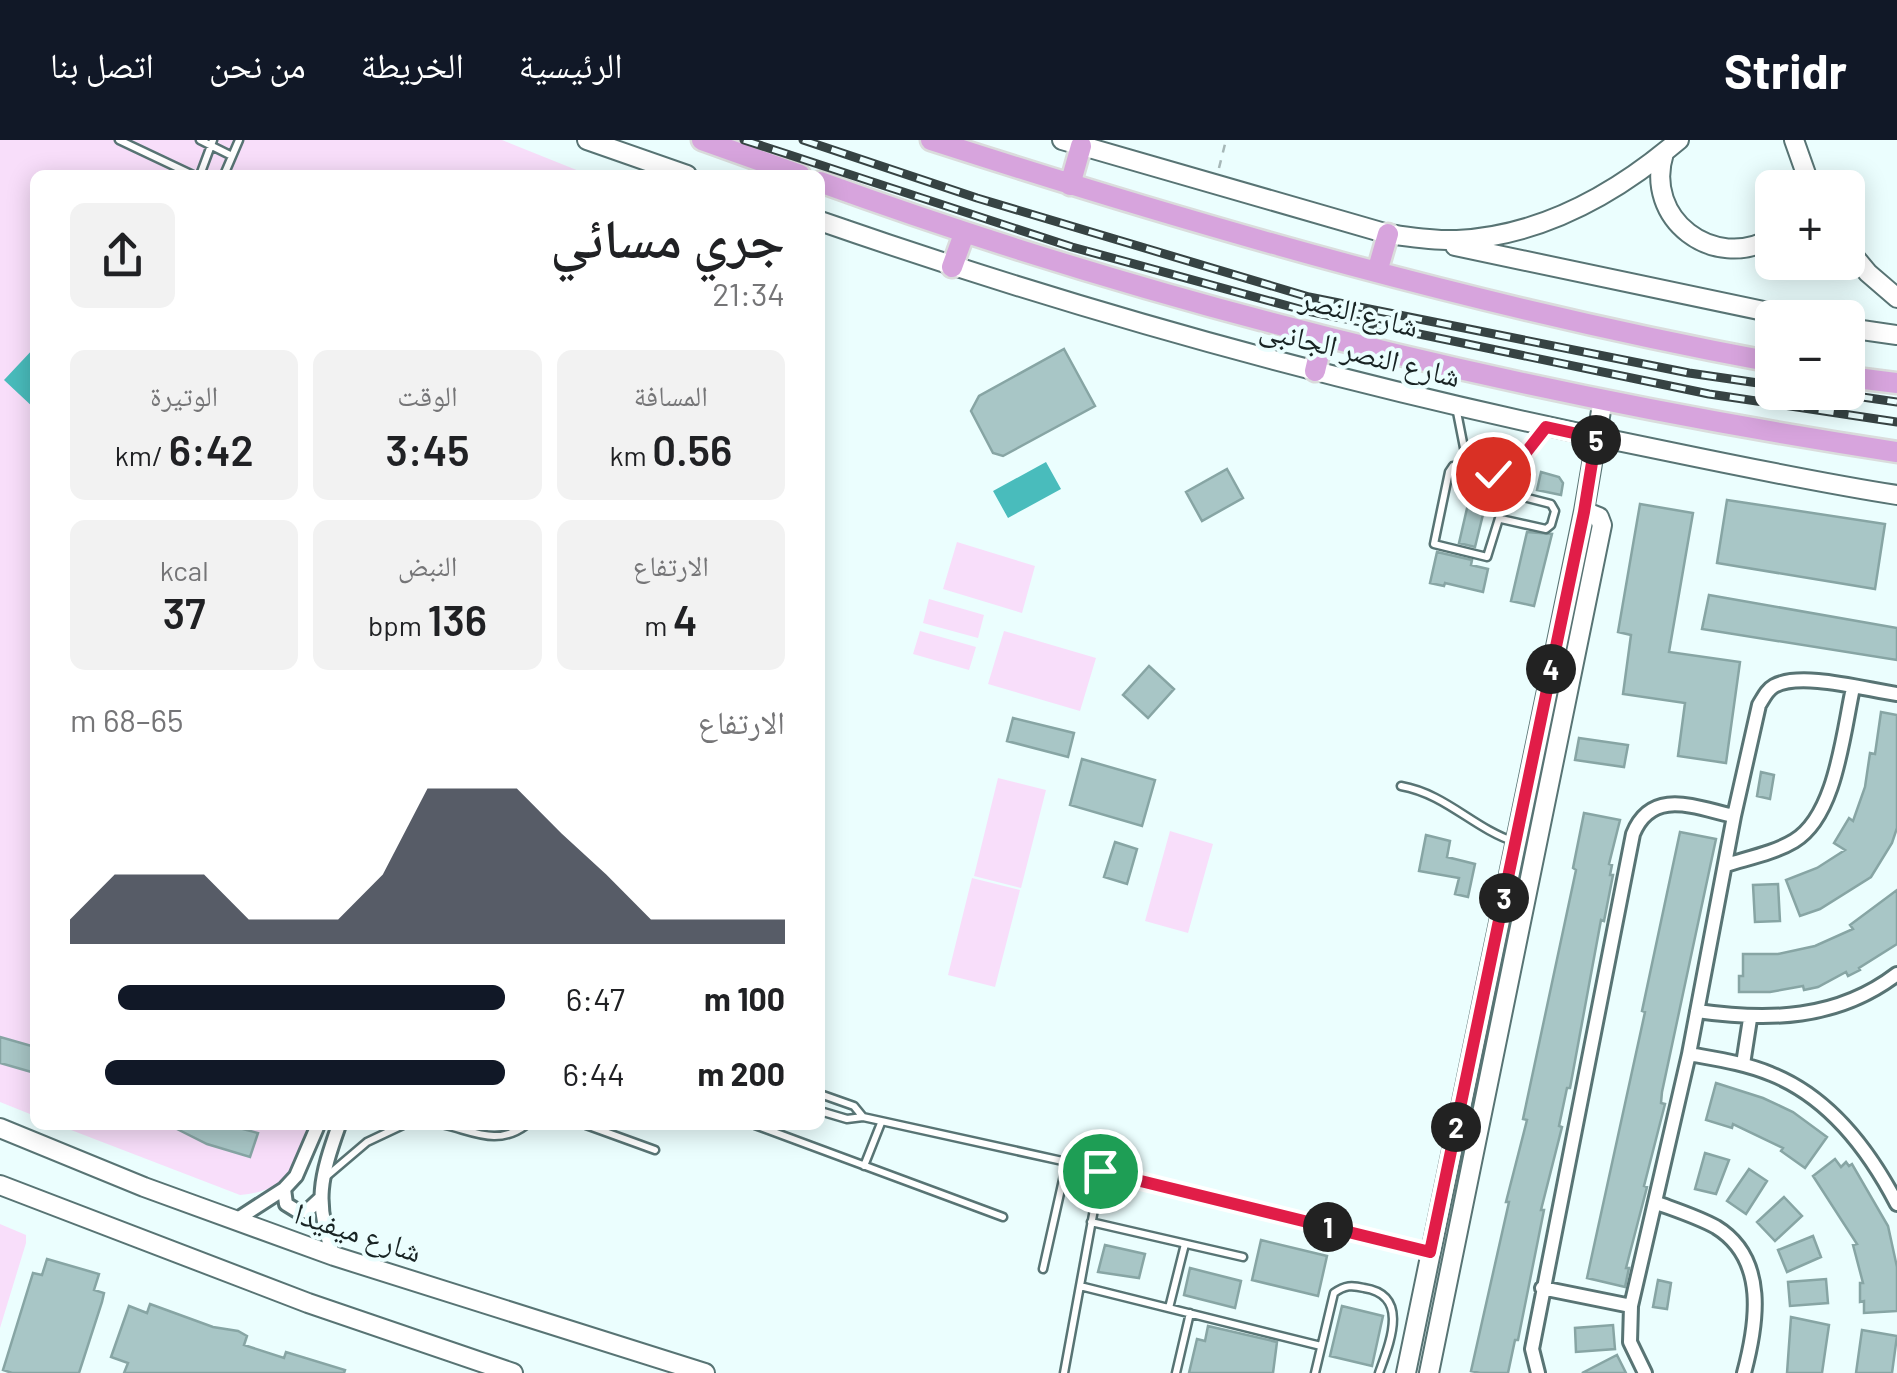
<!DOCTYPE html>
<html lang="ar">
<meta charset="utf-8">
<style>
:root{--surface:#fff;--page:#f2f2f2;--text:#202124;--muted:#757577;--accent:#111827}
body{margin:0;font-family:Barlow,"Noto Naskh Arabic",sans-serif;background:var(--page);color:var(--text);direction:rtl;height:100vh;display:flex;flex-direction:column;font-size:38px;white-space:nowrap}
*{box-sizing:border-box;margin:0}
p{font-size:32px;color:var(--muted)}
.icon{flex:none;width:55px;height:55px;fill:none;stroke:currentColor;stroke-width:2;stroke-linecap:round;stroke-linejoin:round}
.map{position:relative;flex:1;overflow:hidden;direction:ltr}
.drawer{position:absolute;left:30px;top:30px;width:795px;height:960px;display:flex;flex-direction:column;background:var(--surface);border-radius:15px;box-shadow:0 5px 25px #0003;direction:rtl}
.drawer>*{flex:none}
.fabs{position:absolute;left:1755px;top:30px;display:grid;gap:20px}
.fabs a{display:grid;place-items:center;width:110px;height:110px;border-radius:15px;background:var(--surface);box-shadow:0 5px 25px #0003;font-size:50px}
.pin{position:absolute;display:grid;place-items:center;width:85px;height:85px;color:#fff;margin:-42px;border:5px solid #fff;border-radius:50%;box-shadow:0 2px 10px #0007}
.km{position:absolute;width:50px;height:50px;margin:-25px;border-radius:50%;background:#222;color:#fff;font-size:28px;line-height:50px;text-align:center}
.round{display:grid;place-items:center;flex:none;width:105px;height:105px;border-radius:15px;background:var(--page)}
.headline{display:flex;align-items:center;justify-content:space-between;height:170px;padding:0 40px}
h1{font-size:55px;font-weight:600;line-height:75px}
.metrics{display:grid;grid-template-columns:repeat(3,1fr);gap:15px;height:170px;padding:10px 40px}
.metrics div{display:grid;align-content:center;border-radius:15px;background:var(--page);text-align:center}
.metrics b{font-size:42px;font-weight:600}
.metrics small{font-size:28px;font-weight:400}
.metrics p{font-size:28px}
.chart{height:280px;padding:20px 40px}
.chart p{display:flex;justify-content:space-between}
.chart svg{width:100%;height:180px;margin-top:10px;fill:var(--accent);opacity:.7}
ul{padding:0 40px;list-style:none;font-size:32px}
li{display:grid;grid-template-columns:160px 120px 1fr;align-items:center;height:75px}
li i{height:25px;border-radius:12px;background:var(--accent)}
header{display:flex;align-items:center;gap:60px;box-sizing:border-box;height:140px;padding:0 50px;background:var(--accent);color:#fff}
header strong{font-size:48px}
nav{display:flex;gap:55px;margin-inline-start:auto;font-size:35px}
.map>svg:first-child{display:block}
.green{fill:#f8defa}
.water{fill:#49bcbc}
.building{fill:#a8c6c6;stroke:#87a5a4;stroke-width:2.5}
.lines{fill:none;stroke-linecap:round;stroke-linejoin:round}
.lane-casing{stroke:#587474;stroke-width:11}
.street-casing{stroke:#587474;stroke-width:18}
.secondary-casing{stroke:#587474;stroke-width:22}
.primary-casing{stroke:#dadcdc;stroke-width:25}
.path{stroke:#a6b7b7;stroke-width:2.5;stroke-dasharray:8 8;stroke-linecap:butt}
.lane{stroke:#fff;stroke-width:6}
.street{stroke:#fff;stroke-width:12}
.secondary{stroke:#fff;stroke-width:18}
.primary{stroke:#d7a4dd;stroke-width:20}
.rail-casing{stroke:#364343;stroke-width:9}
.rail{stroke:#ebfefe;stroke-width:5;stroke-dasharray:15;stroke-linecap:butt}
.route-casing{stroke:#fff;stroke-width:20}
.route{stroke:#e11d48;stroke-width:12}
.labels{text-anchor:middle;stroke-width:8;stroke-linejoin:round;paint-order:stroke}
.street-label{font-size:30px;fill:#192424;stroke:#ebfefe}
</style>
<header>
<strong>Stridr</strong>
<nav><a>الرئيسية</a><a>الخريطة</a><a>من نحن</a><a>اتصل بنا</a></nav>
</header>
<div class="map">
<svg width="1897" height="1233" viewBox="0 0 1897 1233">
<rect width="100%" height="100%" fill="#ebfefe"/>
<!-- green -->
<path class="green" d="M0,0h502l87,35h-554v941l-35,-14z
M957,402l78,24 -13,47 -79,-24z
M929,459l55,16 -6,23 -55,-15z
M920,491l56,16 -7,23 -56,-16z
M1004,491l92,27 -16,53 -92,-27z
M998,638l48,12 -25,98 -47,-12z
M1170,691l43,13 -25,89 -43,-12z
M972,738l48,12 -25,97 -47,-12z
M58,985h250c-15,41 -19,66 -68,70z
M0,1084l26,11v8l-26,85z"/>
<!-- water -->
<path class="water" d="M35,207v62l-31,-29z
M1046,322l15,27 -53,29 -15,-27z"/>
<!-- building -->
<path class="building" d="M1064,209l31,57 -92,50 -10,-3 -22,-42 8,-15z
M1227,329l16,29 -41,23 -16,-29z
M1541,332l18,5 4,6 -2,12 -24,-5z
M1474,338l17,4 -16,65 -16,-4z
M1727,360l158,24 -10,65 -158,-26z
M1640,364l53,9 -24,139 71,10 -14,101 -48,-7 7,-53 -62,-9 8,-59 -13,-3z
M1527,392l25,2 -18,72 -23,-5z
M1437,412l35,8 -1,5 17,4 -5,23 -38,-9 -1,3 -14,-3z
M1709,455l188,33v32l-195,-31z
M1149,526l25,23 -26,29 -25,-23z
M1881,572l16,3v113l-5,15 -21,34 -51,32 -20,7 -14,-36 31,-12 28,-18 -11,-7 15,-25 4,3 12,-34 5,-34 5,1z
M1013,578l61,15 -6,24 -61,-16z
M1579,598l49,7 -4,22 -49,-7z
M1082,619l73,21 -13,46 -72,-21z
M1761,632l13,3 -4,24 -13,-3z
M1584,673l36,7 -11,44 3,1 -2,10h3l-9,46 -3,-1 -31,168h-3l-8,38 3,1 -21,83h3l-26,130h-3l-7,33h-28l-9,-2 38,-169h-3l21,-82 -4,-1 53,-249 -3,-2z
M1680,692l36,7 -54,253 -1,11 4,1 -21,82 3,1 -21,81h3l-4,19 -38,-9 58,-266 -3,-1z
M1426,695l24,6 -3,16 28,7 -7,33 -13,-3 4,-16 -40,-7z
M1115,702l22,7 -10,35 -23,-7z
M1778,744l2,37 -25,1 -2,-37z
M1897,750v54l-38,24 1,2 -12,6 -2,-4 -28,15 -14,3 -1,-4 -33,6h-31v-16h4v-22h35l37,-8 38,-17 -3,-4z
M0,897l35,10v26l-35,-10z
M1716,943l47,15 30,14 34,25 -22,31 -24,-17 2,-3 -50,-24 -1,4 -26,-8z
M169,985h59l30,8 -8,24 -43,-13z
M1705,1013l24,7 -13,34 -21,-5z
M1835,1019l6,8 5,-5 3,4 3,-2 36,62 9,41v44l-33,2v-12l-4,1v-19h3l-10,-38 4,-1 -44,-68z
M1749,1029l18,12 -21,33 -19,-13z
M1784,1057l18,19 -27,25 -18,-19z
M1813,1096l8,21 -34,15 -9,-22z
M1261,1100l66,16 -9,40 -66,-16z
M1105,1105l40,9 -6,24 -41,-6z
M47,1119l52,15 -5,16 10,3 -2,9 -23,71h-67l-9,-3 30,-97 9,2z
M1190,1128l51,13 -6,27 -51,-13z
M1826,1139l2,24 -38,3 -2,-24z
M1658,1140l13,3 -4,26 -14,-2z
M150,1164l63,23 25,4 9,5 -3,9 40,13 2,-6 59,18 -1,3h-220l4,-10 -17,-6 18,-51 18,7z
M1342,1166l41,10 -11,50 -42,-10z
M1791,1177l38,8 -7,48h-35z
M1613,1185l2,24 -39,3 -1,-24z
M1208,1186l69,16 -4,31h-84l8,-34 8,2z
M1862,1190l35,6 -5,37h-36z
M1617,1215l9,18h-44z"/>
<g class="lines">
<!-- lane casing -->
<g class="lane-casing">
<path id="lane" d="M119,0l74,35
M200,0l32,16
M200,35l13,-35
M224,35l15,-35
M1456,267l12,61
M1453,326l50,10 7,7 -23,74 -53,-13 15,-72z
M1506,338l39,-50
M1501,379l45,10 5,-4 4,-14 -4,-7 -43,-11
M1401,646c45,8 72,42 114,56
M820,954l34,12 9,11
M820,971l27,8 16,-2 204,45 359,89
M445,985c30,7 53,21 81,0
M586,985l69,25
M755,985l248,92
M864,1026l17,-43
M327,1036l40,-34 36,-17
M1091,1082l152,35
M1043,1129l24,-107
M1080,1146l241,60
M1169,1168l16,-64
M1064,1233l37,-202
M1176,1233l14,-60
M1315,1233l19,-80c11,-8 18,-8 30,-5 46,7 26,54 15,85"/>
</g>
<!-- street casing -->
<g class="street-casing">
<path id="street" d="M1726,725c22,-7 48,-12 68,-24 42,-25 49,-108 59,-153
M1697,871c71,10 140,9 200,-37
M1689,914c27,5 56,9 82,20 58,23 98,76 126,130
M1743,924l7,-45
M284,1049l2,15 13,8 8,-1 13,-12
M1657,1063c19,7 41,14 59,24 52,32 41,97 28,146
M236,1080l48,-31 12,-13 22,-51
M334,1116c-21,-53 -13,-80 5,-131
M1542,1148l89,18
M1538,1233l-6,-24 101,-515c19,-47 63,-26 101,-18
M1645,1233l-15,-31 1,-36 58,-252 45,-238 25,-111c5,-8 8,-15 15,-19 27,-15 93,4 123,8"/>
</g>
<!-- secondary casing -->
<g class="secondary-casing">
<path id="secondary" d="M587,0l100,35
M1062,0l326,94c23,3 46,7 69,6 84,-4 160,-47 222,-100
M1794,0l17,48
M1664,13c-21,66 50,119 108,85
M820,81c276,96 560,173 846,230 77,16 154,32 231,44
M1455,106l342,72
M1848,109l20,24 29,25
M1848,188l49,7
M0,988l144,59 190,69 371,117
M0,1045l308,118 205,70
M1406,1233l178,-862 19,-112
M1429,1233l173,-848 -3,-8 -15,-6"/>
</g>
<!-- primary casing -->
<g class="primary-casing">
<path id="primary" d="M702,0l98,35
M931,0c276,89 556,169 841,222
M820,42c347,126 712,214 1077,270
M1070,45l11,-39
M952,127l12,-33
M1377,132l11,-38
M1315,231l8,-34
M1848,237l49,6"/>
</g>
<!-- path -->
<path class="path" d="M1219,28l7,-28"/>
<!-- lane -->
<use href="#lane" class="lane"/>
<!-- street -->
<use href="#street" class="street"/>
<!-- secondary -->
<use href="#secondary" class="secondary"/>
<!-- primary -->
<use href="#primary" class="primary"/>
<!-- rail casing -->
<g class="rail-casing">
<path id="rail" d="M744,0l328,107 231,63 406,84 188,28
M803,0l174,58 332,99 380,76 83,12
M1828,252l69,10"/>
</g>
<!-- rail -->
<use href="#rail" class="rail"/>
</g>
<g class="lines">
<!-- route casing -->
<g class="route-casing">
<path id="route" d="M1100,1031l330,81 154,-740 12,-74 -50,-11 -40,51 -13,-4"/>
</g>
<!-- route -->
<use href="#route" class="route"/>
</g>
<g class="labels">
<!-- street labels -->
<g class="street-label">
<text transform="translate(1359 173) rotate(14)" y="10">شارع النصر</text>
<text transform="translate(1360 213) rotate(14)" y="10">شارع النصر الجانبى</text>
<text transform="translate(358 1093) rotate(18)" y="10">شارع ميفيدا</text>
</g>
</g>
</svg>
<div class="fabs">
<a>+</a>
<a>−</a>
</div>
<div class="pin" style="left:1100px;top:1031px;background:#1e9e55"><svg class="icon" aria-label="arrive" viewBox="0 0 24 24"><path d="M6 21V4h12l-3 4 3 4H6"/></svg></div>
<div class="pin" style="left:1493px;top:334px;background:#d93025"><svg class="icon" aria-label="check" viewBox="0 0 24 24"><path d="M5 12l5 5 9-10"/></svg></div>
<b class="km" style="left:1328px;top:1087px">1</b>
<b class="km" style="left:1456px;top:987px">2</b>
<b class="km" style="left:1504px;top:758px">3</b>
<b class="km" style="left:1551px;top:529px">4</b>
<b class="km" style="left:1596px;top:300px">5</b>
<section class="drawer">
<div class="headline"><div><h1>جري مسائي</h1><p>21:34</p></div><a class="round"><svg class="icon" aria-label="share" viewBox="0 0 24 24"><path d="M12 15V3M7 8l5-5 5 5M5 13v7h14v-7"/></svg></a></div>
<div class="metrics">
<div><p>المسافة</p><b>0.56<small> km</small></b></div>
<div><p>الوقت</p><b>3:45</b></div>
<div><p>الوتيرة</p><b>6:42<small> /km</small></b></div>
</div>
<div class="metrics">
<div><p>الارتفاع</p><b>4<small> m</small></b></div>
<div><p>النبض</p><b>136<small> bpm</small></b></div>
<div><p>kcal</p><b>37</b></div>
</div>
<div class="chart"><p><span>الارتفاع</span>65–68 m</p>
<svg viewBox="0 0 160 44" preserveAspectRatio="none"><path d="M0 44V38L10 27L20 27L30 27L40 38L50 38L60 38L70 27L80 6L90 6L100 6L110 17L120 27L130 38L140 38L150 38L160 38V44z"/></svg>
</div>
<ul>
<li><b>100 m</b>6:47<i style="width:89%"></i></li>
<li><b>200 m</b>6:44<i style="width:92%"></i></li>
</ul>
</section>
</div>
